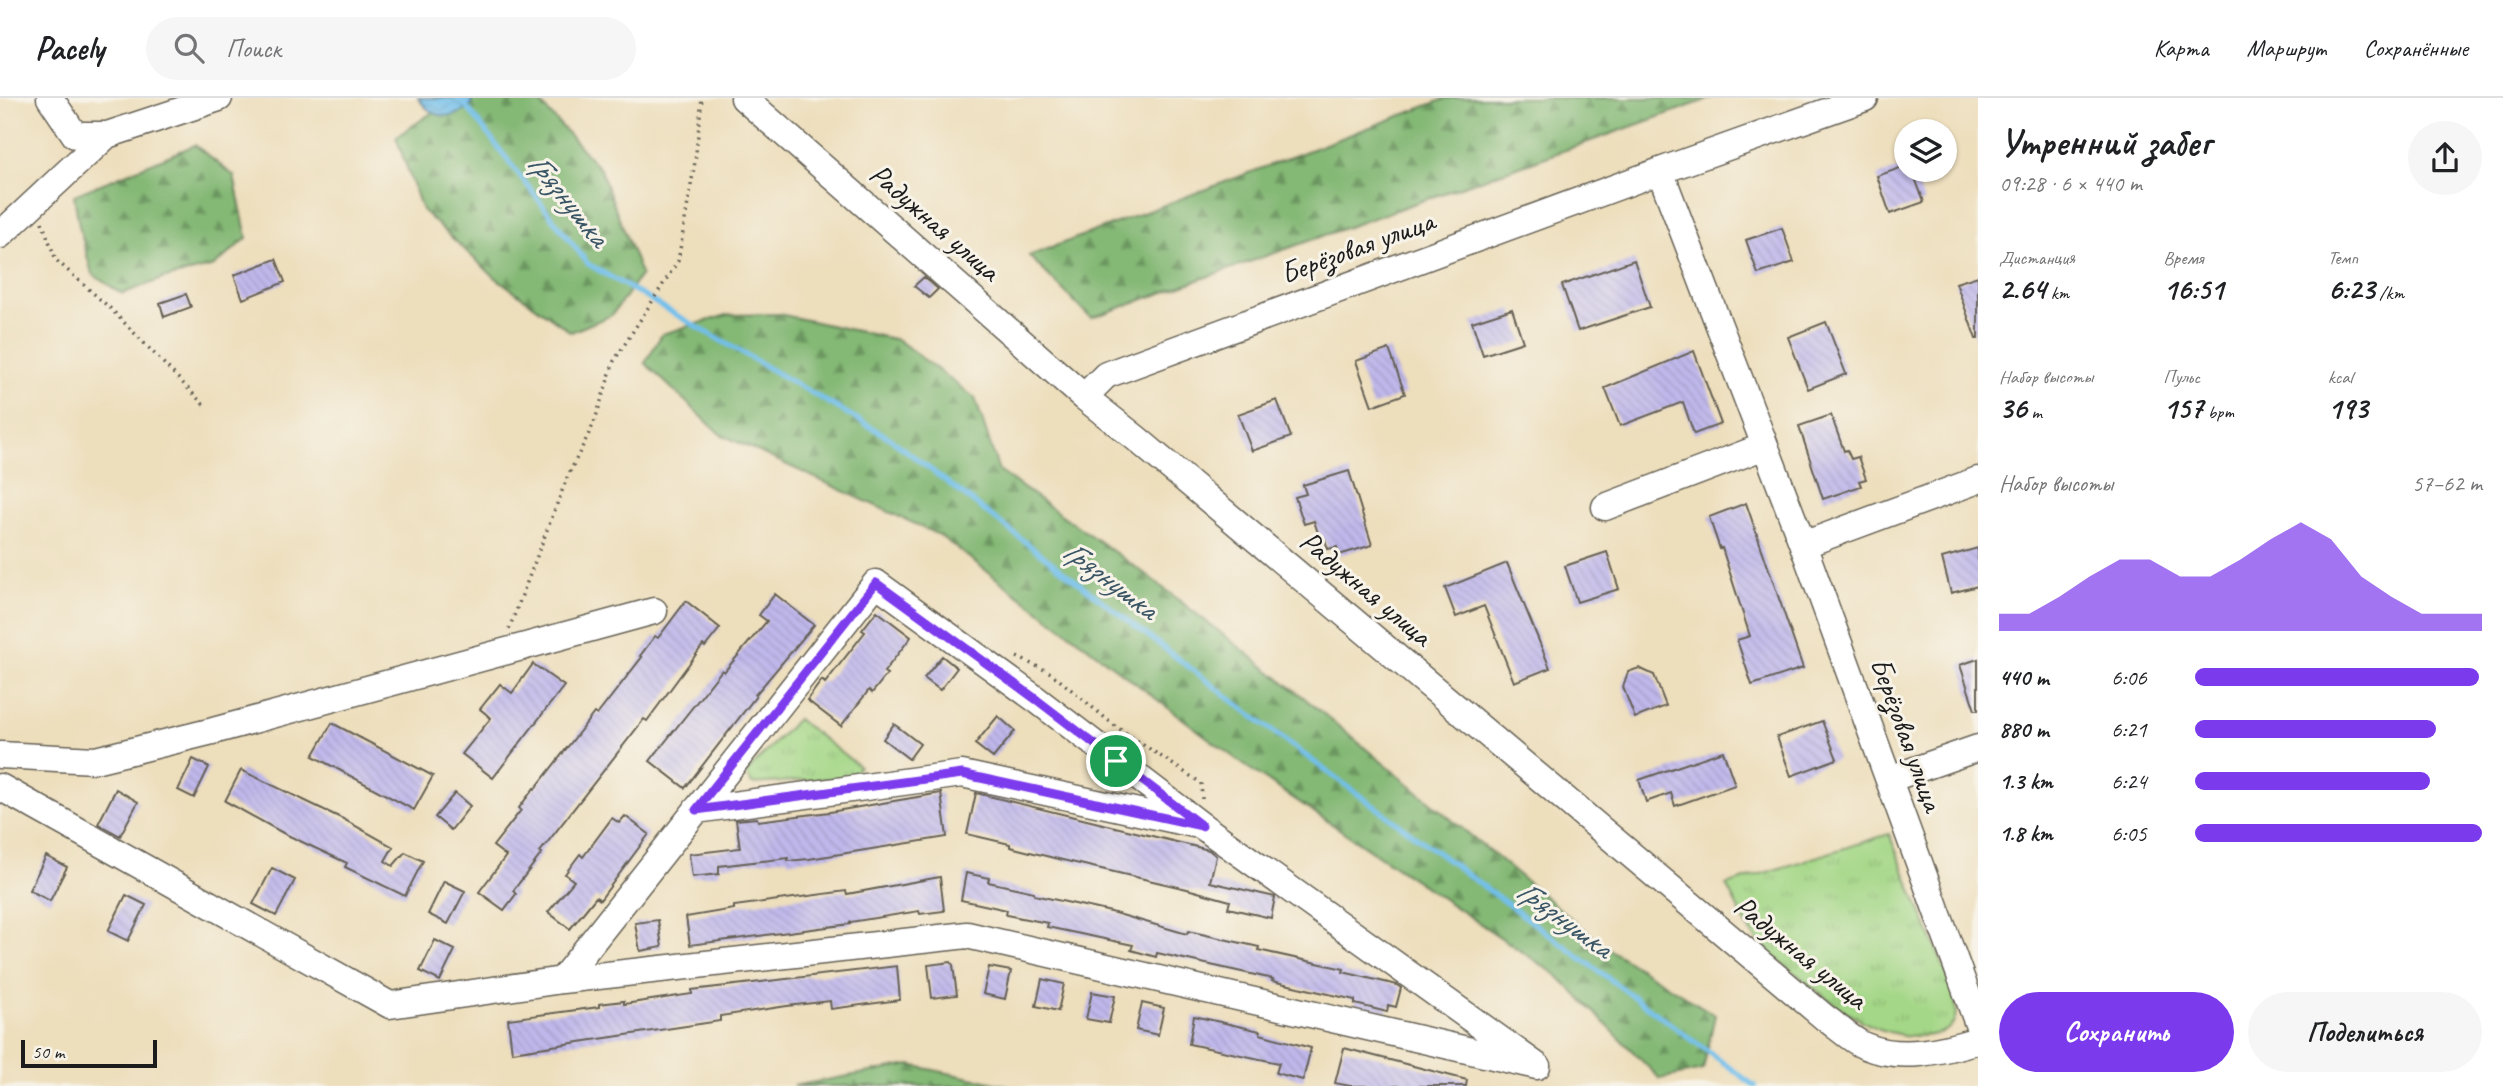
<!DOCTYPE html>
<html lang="ru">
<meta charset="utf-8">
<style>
:root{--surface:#fff;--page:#f6f6f6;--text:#202124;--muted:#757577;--line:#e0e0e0;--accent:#7c3aed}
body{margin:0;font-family:Caveat,sans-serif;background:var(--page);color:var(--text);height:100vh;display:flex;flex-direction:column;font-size:26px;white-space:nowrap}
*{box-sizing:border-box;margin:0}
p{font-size:23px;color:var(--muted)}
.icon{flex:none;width:38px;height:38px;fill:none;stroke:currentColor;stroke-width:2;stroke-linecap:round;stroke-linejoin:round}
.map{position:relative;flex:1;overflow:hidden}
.details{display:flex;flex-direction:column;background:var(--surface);width:525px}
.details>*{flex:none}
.tools{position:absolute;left:1894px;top:21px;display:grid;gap:14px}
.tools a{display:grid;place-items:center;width:63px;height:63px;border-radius:50%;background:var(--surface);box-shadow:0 2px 5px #0004;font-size:35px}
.scale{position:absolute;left:21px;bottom:18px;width:136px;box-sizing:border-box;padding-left:7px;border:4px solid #1c1c1c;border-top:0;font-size:19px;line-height:24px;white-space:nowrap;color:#1c1c1c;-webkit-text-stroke:5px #f7f3e8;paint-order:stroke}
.pin{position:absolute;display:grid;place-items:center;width:60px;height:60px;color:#fff;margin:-30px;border:4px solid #fff;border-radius:50%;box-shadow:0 2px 7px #0007}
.round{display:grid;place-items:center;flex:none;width:74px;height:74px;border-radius:37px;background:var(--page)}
.headline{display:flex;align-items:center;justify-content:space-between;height:119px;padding:0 21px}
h1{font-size:38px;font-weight:800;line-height:52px}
.metrics{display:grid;grid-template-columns:repeat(3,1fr);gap:10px;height:119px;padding:7px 21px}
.metrics div{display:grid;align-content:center}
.metrics b{font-size:30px;font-weight:800}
.metrics small{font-size:19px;font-weight:400}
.metrics p{font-size:19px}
.chart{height:196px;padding:14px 21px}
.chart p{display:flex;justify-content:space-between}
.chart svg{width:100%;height:126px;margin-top:7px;fill:var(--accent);opacity:.7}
.primary-button{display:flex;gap:14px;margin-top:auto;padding:14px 21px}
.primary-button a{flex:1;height:80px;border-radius:42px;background:var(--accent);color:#fff;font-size:28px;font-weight:800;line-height:80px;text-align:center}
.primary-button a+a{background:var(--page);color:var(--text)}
ul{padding:0 21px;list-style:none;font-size:23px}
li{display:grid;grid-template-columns:112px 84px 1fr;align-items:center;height:52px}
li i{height:18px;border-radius:9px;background:var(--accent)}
header{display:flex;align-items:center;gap:42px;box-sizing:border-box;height:98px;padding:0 35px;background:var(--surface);border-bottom:2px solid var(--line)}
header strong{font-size:33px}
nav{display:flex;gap:38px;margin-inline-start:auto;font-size:24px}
.search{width:490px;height:63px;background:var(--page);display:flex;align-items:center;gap:18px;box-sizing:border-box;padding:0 24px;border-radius:38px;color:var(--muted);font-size:26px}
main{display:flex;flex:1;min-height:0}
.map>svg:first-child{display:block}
.forest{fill:url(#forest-firs);stroke:#506a48;stroke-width:2}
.park{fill:url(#park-tufts);stroke:#607a52;stroke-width:2}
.water{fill:url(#water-waves);stroke:#466e84;stroke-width:2}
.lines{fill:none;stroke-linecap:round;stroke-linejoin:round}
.stream{stroke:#71bfec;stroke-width:5}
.building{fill:url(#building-back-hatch)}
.minor-casing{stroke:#656054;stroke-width:29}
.path{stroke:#656054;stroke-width:3.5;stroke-dasharray:2 5;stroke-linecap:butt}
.minor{stroke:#fff;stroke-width:26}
.route-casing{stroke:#fff;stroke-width:14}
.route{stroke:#7c3aed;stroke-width:9}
.labels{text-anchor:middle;stroke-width:6;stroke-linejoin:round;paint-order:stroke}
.street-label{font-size:30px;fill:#1c1c1c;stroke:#f7f3e8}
.water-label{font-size:32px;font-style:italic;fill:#3a5565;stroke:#f7f3e8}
</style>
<header>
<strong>Pacely</strong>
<div class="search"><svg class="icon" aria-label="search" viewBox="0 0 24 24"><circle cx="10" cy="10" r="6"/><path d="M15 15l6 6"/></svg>Поиск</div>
<nav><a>Карта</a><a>Маршрут</a><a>Сохранённые</a></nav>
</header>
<main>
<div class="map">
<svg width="1978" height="988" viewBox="0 0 1978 988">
<defs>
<pattern id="forest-firs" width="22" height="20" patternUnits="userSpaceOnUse" patternTransform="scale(1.75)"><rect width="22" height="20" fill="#83b874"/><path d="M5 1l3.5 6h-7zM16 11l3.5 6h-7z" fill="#6a955e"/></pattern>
<pattern id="park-tufts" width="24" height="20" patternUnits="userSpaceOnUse" patternTransform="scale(1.75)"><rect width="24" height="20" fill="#a4d787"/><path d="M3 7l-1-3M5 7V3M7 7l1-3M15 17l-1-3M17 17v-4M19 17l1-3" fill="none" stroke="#8db874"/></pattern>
<pattern id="water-waves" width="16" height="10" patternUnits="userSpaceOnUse" patternTransform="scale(1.75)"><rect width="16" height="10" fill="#71bfec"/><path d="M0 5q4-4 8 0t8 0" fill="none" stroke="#61a4ca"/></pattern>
<pattern id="building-back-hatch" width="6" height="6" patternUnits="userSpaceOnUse" patternTransform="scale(1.75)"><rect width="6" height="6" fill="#c0b8eb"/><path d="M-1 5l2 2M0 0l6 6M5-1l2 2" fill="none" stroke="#a49ec9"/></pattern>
</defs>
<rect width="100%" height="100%" fill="#f7f3e8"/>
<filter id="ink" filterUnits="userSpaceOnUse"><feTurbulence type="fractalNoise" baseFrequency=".0143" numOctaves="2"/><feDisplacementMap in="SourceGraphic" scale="14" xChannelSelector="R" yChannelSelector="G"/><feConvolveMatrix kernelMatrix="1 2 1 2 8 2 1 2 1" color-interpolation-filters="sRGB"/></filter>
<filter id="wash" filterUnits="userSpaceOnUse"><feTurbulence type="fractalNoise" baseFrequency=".00686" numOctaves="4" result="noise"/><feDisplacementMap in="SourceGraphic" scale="28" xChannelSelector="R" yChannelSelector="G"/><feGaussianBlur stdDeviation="1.57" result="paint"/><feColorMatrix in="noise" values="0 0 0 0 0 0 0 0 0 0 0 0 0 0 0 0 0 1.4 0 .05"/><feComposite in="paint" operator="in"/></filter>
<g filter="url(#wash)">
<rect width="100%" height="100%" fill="#eddebc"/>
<!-- forest -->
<path class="forest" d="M475,0h61l64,71 41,105 -29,41 -41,17 -79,-57 -70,-65 -26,-73 49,-33z
M1447,0h265l-621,220 -62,-62z
M195,47l39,31 13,62 -33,28 -52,13 -40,15 -30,-20 -13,-48 -5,-31z
M779,216l119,26 77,58 24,73 145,102 158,123 305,252 108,67 -12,55 -43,9 -102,-103 -314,-211 -305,-230 -219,-101 -75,-71 17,-29 65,-19z
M910,967l99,21h-216z"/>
<!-- park -->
<path class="park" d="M797,621l62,47 -7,11 -100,7 -6,-11z
M1889,736l65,158c3,24 6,38 -23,43 -53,8 -99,-32 -137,-63 -11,-8 -23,-17 -33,-27 -13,-13 -25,-42 -35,-60z"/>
<!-- water -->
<path class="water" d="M418,0h53l1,6c-19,18 -40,15 -54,-6z"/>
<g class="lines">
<!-- stream -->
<path class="stream" d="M460,0l128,166 300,173 391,299 476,350"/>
</g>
<g id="blocks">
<!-- building -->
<path class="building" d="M1906,68v4h6l12,32 -34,12 -13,-38z
M1782,130l12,34 -36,12 -12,-34z
M276,161l9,23 -42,17 -9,-24z
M1634,162l16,47 -72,24 -16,-46z
M1978,178v63h-2l-20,-56z
M924,179l14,12 -9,9 -15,-12z
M186,196l5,13 -27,10 -4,-14z
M1512,211l11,33 -40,13 -11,-33z
M1826,224l20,52 -38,15 -20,-52z
M1389,251l16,45 -33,12 -16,-45z
M1694,253l27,73 -27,10 -11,-32 -63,24 -15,-38z
M1277,302l14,37 -39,14 -14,-37z
M1831,317l13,36 3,-1 4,9 7,-2 8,22 -7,2 2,5 -38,13 -24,-73z
M1349,373l23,74 -33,10 -2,-8 -9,2 -3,-9 -4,2 -7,-21 -10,3 -9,-27 11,-3 -3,-9z
M1746,405l57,165 -51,17 -15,-45 13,-4 -28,-88 -2,1 -11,-32z
M1978,450v38l-27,7 -9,-35z
M1607,454l12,37 -42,13 -12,-36z
M1507,465l43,105 -36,14 -30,-76 -28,11 -11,-29z
M775,496l39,31 -59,70 1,1 -71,92 -35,-27 72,-91 2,2 43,-51 -8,-6z
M686,503l34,27 -15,19 -2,-2 -56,76 -3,-2 -104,133 2,1 -29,38 3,3 -12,16 -25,-18 27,-36 -13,-10 28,-36 -2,-2 15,-20 1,1 59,-76 3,2 45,-58 -2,-1 15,-20 3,2z
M877,513l34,26 -27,35 3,2 -15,19 -3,-3 -28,36 -34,-26 15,-20 3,3 40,-51 -3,-2z
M942,558l15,12 -17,22 -16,-12z
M1978,561v51h-3l-15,-45z
M533,566l31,22 -71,92 -31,-24 29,-36 -11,-9 20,-25 12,9z
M1639,570l15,7 12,31 -31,12 -12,-31 5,-15z
M998,618l17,15 -22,27 -18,-14z
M1822,623l15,38 -46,17 -14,-39z
M332,625l101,53 -19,34 -101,-54z
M894,626l26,20 -11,15 -26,-20z
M1723,653l12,34 -60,21 -4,-13 -25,9 -7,-22z
M193,661l16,8 -15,31 -16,-8z
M241,672l102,49 50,28 -8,14 8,5 12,-14 18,9 -18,35 -60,-29 2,-4 -64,-30 -58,-32z
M116,691l22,13 -18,34 -22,-12z
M455,695l15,13 -19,24 -16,-13z
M941,695l6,44 -138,22 -21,2v-3l-69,8v8l-27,3 -3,-23 51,-6 -4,-28 21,-2 1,3 72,-9z
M976,695l233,57 7,6 -6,26 65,15 -4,21 -43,-10 2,-7 -43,-12 -133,-31 -44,-11v-3l-43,-10z
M625,718l24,18 -49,66 -4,-3 -26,32 -22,-17 26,-31 -9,-7 15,-20 3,3 29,-39 7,5z
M46,758l21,11 -17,34 -21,-11z
M272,770l23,12 -19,36 -23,-12z
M966,775l23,5 -1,4 46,10v3l77,17 76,22 1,-3 71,16 -1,3 86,19 -1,3 54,13 4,3 -5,19 -8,-2 -1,7 -32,-8v-4l-83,-19 1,-2 -116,-26 -1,4 -25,-7 2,-5 -86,-18 1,-4 -42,-8 1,-5 -46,-10z
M940,779l4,34 -24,3 -1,-3 -69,11v2l-160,21 -4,-28 48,-8v-3l112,-15 1,3z
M444,783l21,10 -17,33 -20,-10z
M126,797l20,10 -18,36 -20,-10z
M658,822l4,27 -22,4 -5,-28z
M435,842l20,10 -15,31 -20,-10z
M951,864l2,3 4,30 -25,3 -4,-33z
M897,868l3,34 -69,9 -1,-8 -43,5 -67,10v5l-208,31 -4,-33 91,-12v-3l25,-3v3l68,-10v-4z
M989,869l22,4 -6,28 -22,-5z
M1042,881l22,5 -6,27 -22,-5z
M1092,894l23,4 -6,27 -23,-4z
M1142,905l22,5 -6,27 -22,-5z
M1194,918l66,15v3l51,14 -8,32 -27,-7 3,-10 -90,-19z
M1344,950l123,32 -1,6h-116l-15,-3z"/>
</g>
</g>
<g filter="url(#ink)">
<use href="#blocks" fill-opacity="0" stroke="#656054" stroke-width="2"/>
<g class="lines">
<!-- minor casing -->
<g class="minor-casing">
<path id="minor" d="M50,0l25,37h32l112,-37
M744,0l340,299 53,42 687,578c13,9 27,23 41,29 36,15 77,5 113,-6
M1660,73l143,374 175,479
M0,137l107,-100
M1084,299l22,-22 554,-204 205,-73
M1605,409l160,-61
M1803,447l175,-65
M0,657l95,5 118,-29 441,-120
M1889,681l89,-31
M0,689l390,218 172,-25 405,-45 570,131 -335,-240 -165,-126 -161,-117 -314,397
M696,712l266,-36 232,50"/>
</g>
<!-- path -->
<path class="path" d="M42,124l14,38 55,49 93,96
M509,531l58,-151 27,-55 20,-62 64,-100 17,-99 7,-64
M1017,559l34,16 64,53 86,57 1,16"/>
<!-- minor -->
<use href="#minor" class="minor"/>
</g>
</g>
<g class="lines" filter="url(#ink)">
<!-- route casing -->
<g class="route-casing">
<path id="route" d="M876,485l161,117 165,126 -240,-52 -266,36z"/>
</g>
<!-- route -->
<use href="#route" class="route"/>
</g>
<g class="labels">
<!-- street labels -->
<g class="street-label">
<text transform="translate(935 124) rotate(41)" y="10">Радужная улица</text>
<text transform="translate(1357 149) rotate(-20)" y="10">Берёзовая улица</text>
<text transform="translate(1366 490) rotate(40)" y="10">Радужная улица</text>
<text transform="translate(1907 636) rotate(70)" y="10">Берёзовая улица</text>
<text transform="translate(1801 854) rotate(39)" y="10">Радужная улица</text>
</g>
<!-- water labels -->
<g class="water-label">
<text transform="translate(569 101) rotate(51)" y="11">Грязнушка</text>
<text transform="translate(1111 481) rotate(37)" y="11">Грязнушка</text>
<text transform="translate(1565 820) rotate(36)" y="11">Грязнушка</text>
</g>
</g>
</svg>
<div class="tools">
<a><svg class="icon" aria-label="layers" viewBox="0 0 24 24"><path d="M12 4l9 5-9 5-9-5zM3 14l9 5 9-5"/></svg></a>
</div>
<div class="scale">50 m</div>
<div class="pin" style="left:1116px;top:663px;background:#1e9e55"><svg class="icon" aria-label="arrive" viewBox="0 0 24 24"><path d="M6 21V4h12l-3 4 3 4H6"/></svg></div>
</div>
<section class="details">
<div class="headline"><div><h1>Утренний забег</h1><p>09:28 · 6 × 440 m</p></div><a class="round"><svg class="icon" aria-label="share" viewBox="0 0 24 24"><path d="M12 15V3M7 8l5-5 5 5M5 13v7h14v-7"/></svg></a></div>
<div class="metrics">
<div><p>Дистанция</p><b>2.64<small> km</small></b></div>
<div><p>Время</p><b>16:51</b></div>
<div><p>Темп</p><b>6:23<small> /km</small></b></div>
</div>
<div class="metrics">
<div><p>Набор высоты</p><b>36<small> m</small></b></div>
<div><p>Пульс</p><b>157<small> bpm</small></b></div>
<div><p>kcal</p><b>193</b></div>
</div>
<div class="chart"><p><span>Набор высоты</span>57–62 m</p>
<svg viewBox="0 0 160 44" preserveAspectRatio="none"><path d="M0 44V38L10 38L20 32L30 25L40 19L50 19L60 25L70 25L80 19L90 12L100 6L110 12L120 25L130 32L140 38L150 38L160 38V44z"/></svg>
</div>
<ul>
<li><b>440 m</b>6:06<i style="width:99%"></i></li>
<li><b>880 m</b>6:21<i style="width:84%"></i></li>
<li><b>1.3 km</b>6:24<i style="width:82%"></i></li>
<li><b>1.8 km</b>6:05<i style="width:100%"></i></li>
</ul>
<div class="primary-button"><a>Сохранить</a><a>Поделиться</a></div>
</section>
</main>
